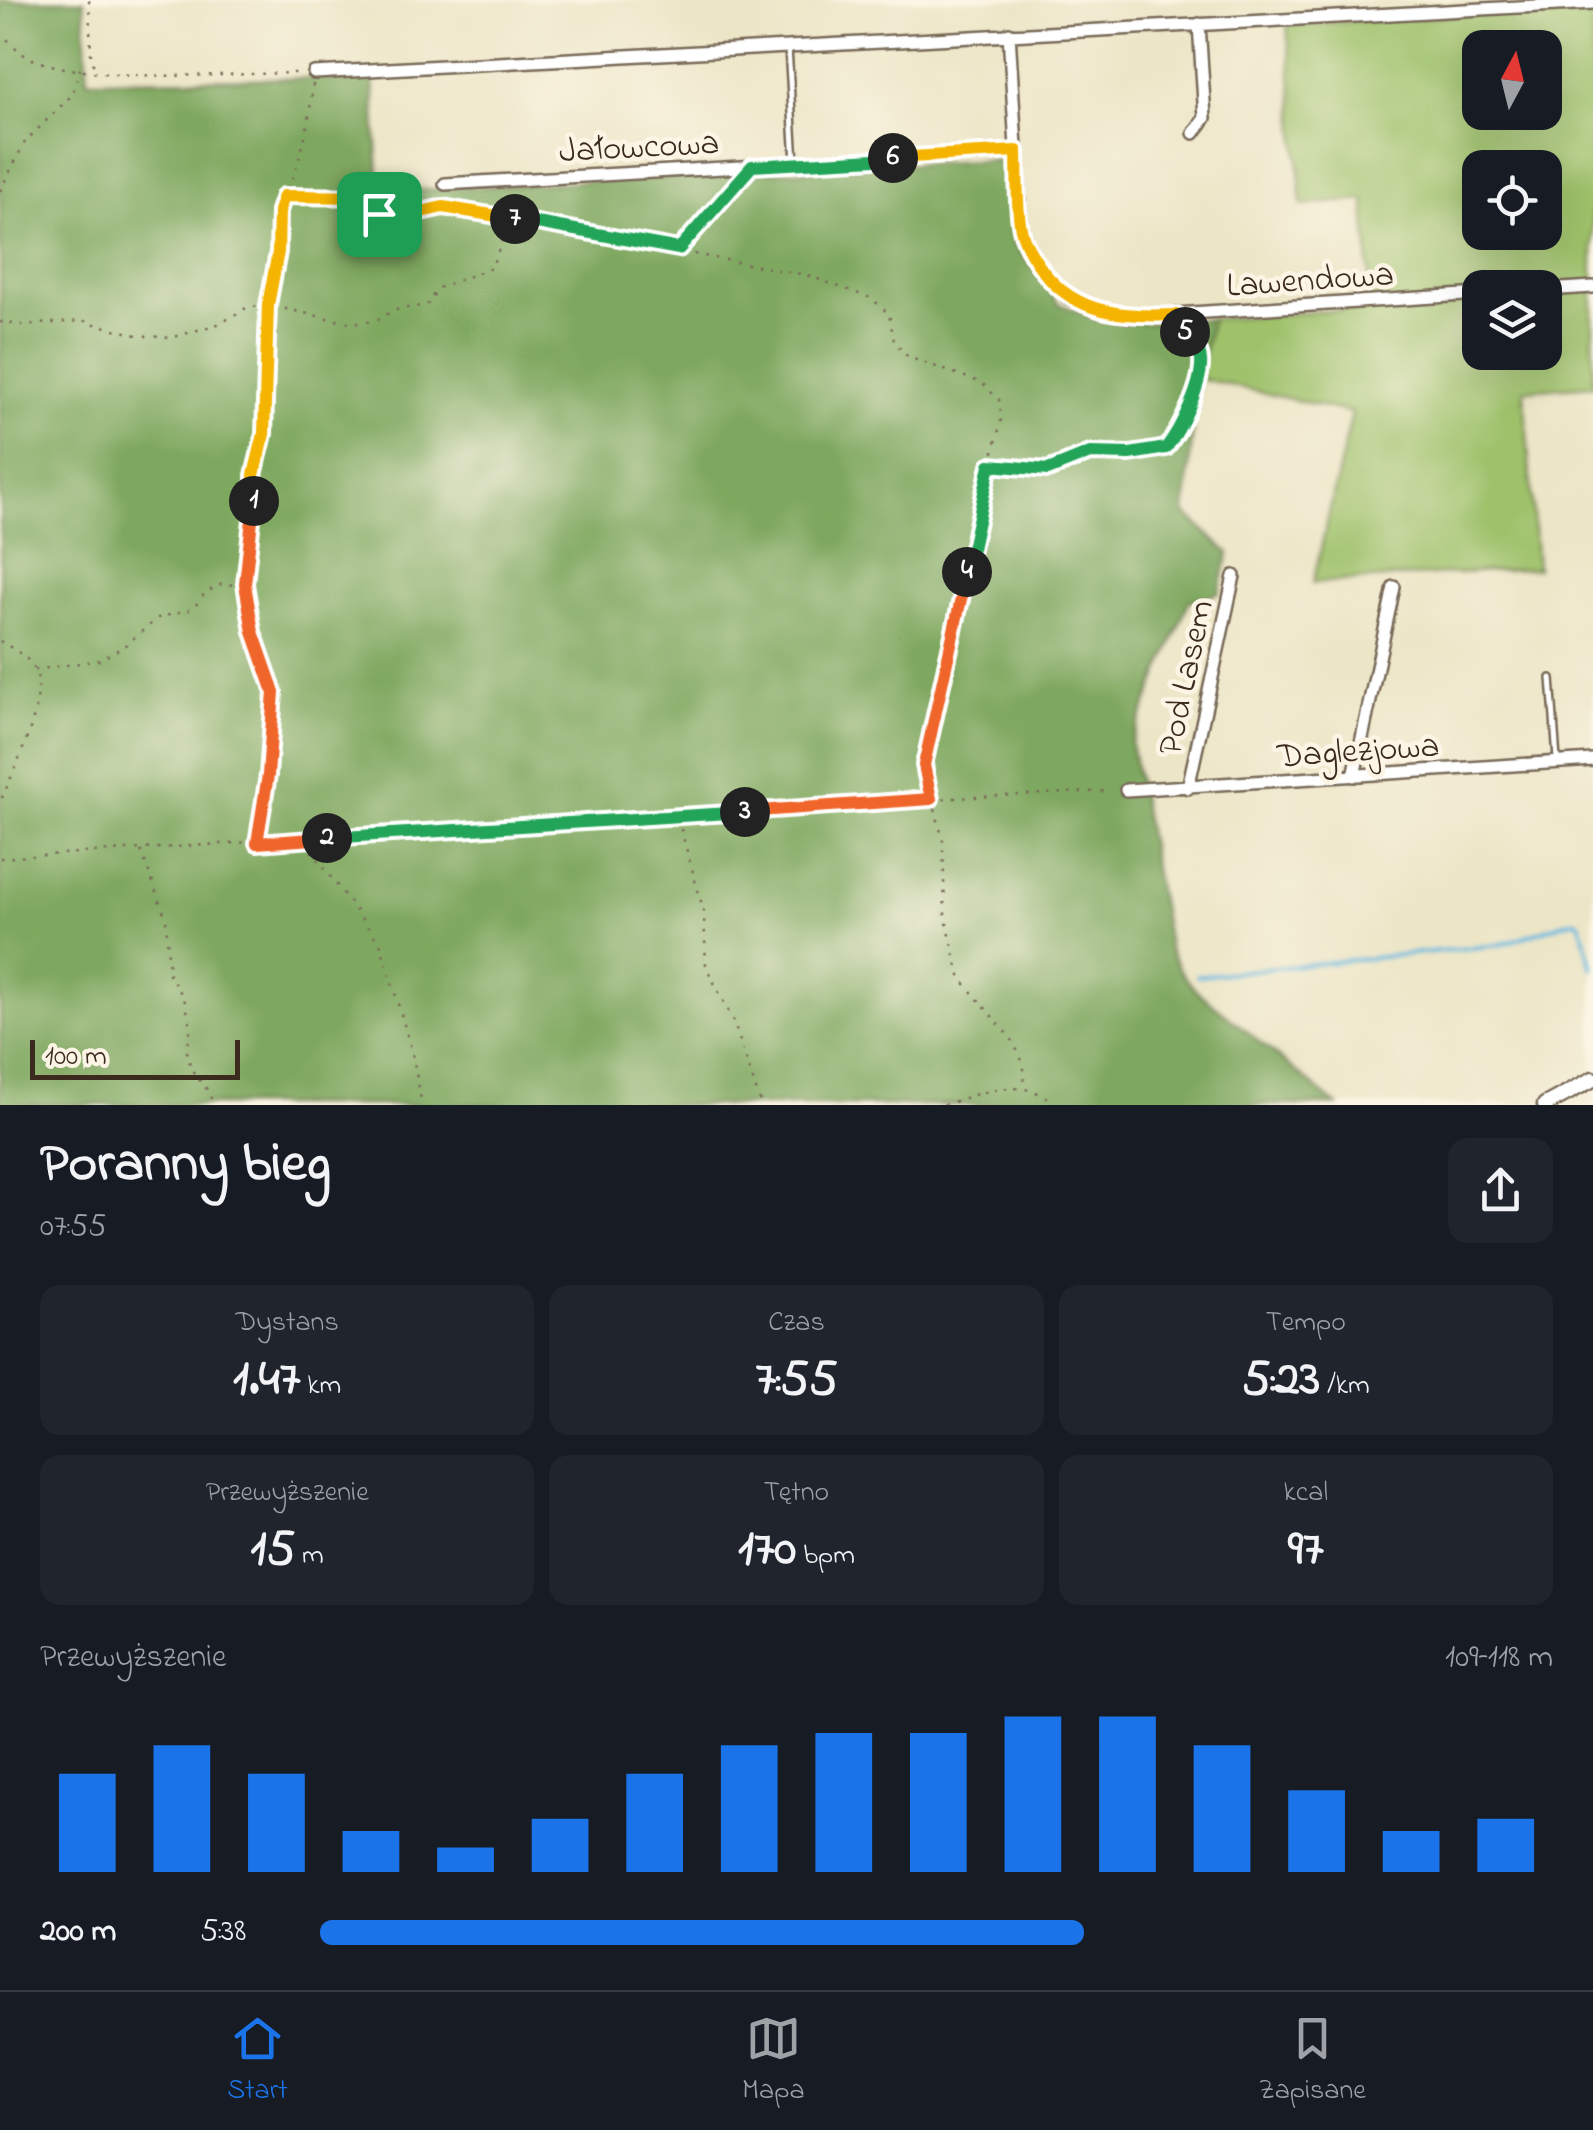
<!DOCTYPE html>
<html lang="pl">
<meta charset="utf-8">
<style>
:root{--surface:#171b24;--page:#20242c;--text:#f1f3f6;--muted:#9ea1a6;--line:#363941;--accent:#1a73e8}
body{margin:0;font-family:"Indie Flower",sans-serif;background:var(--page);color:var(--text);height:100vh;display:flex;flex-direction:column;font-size:38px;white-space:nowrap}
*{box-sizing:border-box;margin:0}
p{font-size:32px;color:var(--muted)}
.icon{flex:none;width:55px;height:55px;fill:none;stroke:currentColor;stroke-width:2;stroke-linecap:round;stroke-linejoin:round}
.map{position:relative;height:1105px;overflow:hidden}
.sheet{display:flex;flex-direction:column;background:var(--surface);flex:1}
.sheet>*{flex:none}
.needle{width:65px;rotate:7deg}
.buttons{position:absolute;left:1462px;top:30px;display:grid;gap:20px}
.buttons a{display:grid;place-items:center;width:100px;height:100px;border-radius:20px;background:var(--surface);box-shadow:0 10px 40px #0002;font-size:50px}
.scale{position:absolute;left:30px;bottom:25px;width:210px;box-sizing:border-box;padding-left:10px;border:5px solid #3b2a1e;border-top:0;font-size:28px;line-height:35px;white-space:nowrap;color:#3b2a1e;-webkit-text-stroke:8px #fcf5e5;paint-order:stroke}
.pin{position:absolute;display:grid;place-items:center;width:85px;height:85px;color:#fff;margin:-42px;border-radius:20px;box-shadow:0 5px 15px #0006}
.km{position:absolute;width:50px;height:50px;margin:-25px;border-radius:50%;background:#222;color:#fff;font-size:28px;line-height:50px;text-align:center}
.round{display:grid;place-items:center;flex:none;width:105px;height:105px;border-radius:20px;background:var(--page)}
.headline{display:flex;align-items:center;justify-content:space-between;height:170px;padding:0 40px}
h1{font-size:55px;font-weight:700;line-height:75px}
.metrics{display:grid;grid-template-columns:repeat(3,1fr);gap:15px;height:170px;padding:10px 40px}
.metrics div{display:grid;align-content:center;border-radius:20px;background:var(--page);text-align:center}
.metrics b{font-size:50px;font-weight:700}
.metrics small{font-size:28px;font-weight:400}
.metrics p{font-size:28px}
.chart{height:280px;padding:20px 40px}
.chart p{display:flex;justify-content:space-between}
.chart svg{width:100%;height:180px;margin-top:10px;stroke:var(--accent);stroke-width:6}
ul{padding:0 40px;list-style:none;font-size:32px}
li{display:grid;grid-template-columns:160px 120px 1fr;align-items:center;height:75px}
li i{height:25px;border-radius:12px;background:var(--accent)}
.tabs{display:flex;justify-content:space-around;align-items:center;height:140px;border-top:2px solid var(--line);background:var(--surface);font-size:28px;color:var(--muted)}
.tabs a{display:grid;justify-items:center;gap:5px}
.tabs .active{color:var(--accent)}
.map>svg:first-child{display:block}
.green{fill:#9ec16a;stroke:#6c7644;stroke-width:2.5;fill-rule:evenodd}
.forest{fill:#7ea75e;stroke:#5c683e;stroke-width:2.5}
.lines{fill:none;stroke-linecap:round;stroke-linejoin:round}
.stream{stroke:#63b8df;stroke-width:4}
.service-casing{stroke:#796b59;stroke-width:10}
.minor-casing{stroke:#796b59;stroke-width:16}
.tertiary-casing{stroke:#796b59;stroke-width:19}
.path{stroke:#796b59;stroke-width:2.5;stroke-dasharray:2.5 8;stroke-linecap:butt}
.service{stroke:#fff;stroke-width:5}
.minor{stroke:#fff;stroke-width:11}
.tertiary{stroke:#fff;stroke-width:14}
.split-1-casing{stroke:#fff;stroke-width:20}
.split-2-casing{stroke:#fff;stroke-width:20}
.split-3-casing{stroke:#fff;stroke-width:20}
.split-4-casing{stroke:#fff;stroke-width:20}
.split-5-casing{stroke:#fff;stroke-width:20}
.split-6-casing{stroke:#fff;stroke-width:20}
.split-7-casing{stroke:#fff;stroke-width:20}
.split-8-casing{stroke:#fff;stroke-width:20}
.split-1{stroke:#f5b400;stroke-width:12}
.split-2{stroke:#f0652b;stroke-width:12}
.split-3{stroke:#22a559;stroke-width:12}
.split-4{stroke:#f0652b;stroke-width:12}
.split-5{stroke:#22a559;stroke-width:12}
.split-6{stroke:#f5b400;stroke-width:12}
.split-7{stroke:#22a559;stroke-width:12}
.split-8{stroke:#f5b400;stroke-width:12}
.labels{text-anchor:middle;stroke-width:9;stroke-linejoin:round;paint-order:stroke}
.street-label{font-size:35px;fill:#3b2a1e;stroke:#fcf5e5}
</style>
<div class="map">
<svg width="1593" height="1105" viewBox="0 0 1593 1105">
<rect width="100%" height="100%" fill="#fcf5e5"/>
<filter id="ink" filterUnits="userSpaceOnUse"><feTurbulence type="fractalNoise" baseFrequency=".01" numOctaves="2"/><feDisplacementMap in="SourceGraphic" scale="20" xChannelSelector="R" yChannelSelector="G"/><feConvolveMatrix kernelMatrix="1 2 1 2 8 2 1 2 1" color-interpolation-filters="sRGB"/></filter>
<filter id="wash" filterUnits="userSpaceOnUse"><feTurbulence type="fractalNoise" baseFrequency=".0048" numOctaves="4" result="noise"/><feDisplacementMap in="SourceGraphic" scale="40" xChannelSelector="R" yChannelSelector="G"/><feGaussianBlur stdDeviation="2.25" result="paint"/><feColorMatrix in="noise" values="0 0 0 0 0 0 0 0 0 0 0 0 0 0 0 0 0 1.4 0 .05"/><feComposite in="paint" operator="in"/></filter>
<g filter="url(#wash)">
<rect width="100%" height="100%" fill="#ece5c6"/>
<!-- green -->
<path class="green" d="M1593,8v377l-69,5 13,178 -224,15 39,-170 -154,-35 13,-59 160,-11 -6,-108 -63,5 -15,-180zM1480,48h65v64h-65zM1480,168h65v64h-65zM1480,288h65v64h-65z"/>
<!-- forest -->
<path class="forest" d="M0,0h84l4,80 285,-2 7,114 618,-32 6,6 2,12 7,64 46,62 45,17 45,2 62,-4 -13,59 -13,135 44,40 -10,40 -30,8 -58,142 38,206 12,23 15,18 141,115h-1337z"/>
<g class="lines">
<!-- stream -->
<path class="stream" d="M1197,976l302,-31 72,-24h6l4,5 12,43"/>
</g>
</g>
<g filter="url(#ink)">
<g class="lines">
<!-- service casing -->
<g class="service-casing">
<path id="service" d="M788,48l7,114
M1551,678l6,81"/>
</g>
<!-- minor casing -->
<g class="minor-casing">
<path id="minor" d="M1009,33l12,196 7,18 12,20 28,31 27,12 34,7 351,-23
M314,73l1279,-70
M1194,133l11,-15 -6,-94
M445,184l572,-33
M1545,290l48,-3
M1354,776l40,-189
M1188,788l46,-212
M1126,790l467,-30"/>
</g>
<!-- tertiary casing -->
<g class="tertiary-casing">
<path id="tertiary" d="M1545,1105l48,-26"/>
</g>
<!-- path -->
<path class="path" d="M89,0l2,56 2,8 7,6
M0,32c9,9 19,21 30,26 65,27 199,15 272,15
M313,84c-4,40 -11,76 -29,112l92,1 3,17 29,1 35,-8 363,68 65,23 18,16 5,27 14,16 74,26 18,18 1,19 -77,345 19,75 2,75 16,64 52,62 11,24v23
M0,191l25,-49 47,-47 8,-26
M680,248l61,-69
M0,322l22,3 62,-4 53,14 34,3 50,-15 25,-15 22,-3 82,18 26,-2 19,-11 32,-5 11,-17 53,-20 20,-48
M992,465l56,6 43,-18 40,1 35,-6 17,-20 17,-61 1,-10 -19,-28
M0,641c13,8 30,16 36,31 11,31 -23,101 -36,130
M35,670l64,-10 24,-13 35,-29 35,-9 11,-15 14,-9 25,-1
M678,819l26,93 2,54 28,57 27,82
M257,840l11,-65 6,-83 -21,-60 -8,-48 8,-56 1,-53 11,-41 3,-129 10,-53 1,-41 4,-13
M305,842l76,103 31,107 10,53
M141,851l25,67 3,56 15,24 7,28 -4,26 4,17 18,23 4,13
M0,858l931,-59 180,-8
M944,1105c35,-12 82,-31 111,0"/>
<!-- service -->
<use href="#service" class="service"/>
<!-- minor -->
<use href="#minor" class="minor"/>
<!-- tertiary -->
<use href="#tertiary" class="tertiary"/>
</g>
</g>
<g class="lines" filter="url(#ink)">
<!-- split-1 casing -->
<g class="split-1-casing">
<path id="split-1" d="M254,501v-26l10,-41 4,-129 10,-53 1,-41 5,-15 92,1 3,17"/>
</g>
<!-- split-2 casing -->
<g class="split-2-casing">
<path id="split-2" d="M254,501l-9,83 8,48 21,60 -6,83 -11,68 70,-5"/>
</g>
<!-- split-3 casing -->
<g class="split-3-casing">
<path id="split-3" d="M327,838l418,-26"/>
</g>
<!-- split-4 casing -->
<g class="split-4-casing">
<path id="split-4" d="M745,812l186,-13 -7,-34 43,-193"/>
</g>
<!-- split-5 casing -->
<g class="split-5-casing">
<path id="split-5" d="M967,572l23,-107 58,5 42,-17 40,1 36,-6c14,-18 37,-64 35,-88 -1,-11 -9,-20 -16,-28"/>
</g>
<!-- split-6 casing -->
<g class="split-6-casing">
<path id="split-6" d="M893,158l124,-7c1,25 -1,54 4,78 3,15 13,30 22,42 33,44 82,46 134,44l1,9 7,8"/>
</g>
<!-- split-7 casing -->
<g class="split-7-casing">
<path id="split-7" d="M515,219l164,30 73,-83 141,-8"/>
</g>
<!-- split-8 casing -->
<g class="split-8-casing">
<path id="split-8" d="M379,214l29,1 35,-8 72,12"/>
</g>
<!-- split-1 -->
<use href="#split-1" class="split-1"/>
<!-- split-2 -->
<use href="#split-2" class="split-2"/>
<!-- split-3 -->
<use href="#split-3" class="split-3"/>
<!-- split-4 -->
<use href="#split-4" class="split-4"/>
<!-- split-5 -->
<use href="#split-5" class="split-5"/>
<!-- split-6 -->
<use href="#split-6" class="split-6"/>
<!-- split-7 -->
<use href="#split-7" class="split-7"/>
<!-- split-8 -->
<use href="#split-8" class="split-8"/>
</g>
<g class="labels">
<!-- street labels -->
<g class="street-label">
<text transform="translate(639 145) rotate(-3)" y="12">Jałowcowa</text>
<text transform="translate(1310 278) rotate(-4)" y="12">Lawendowa</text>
<text transform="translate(1184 677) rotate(-78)" y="12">Pod Lasem</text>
<text transform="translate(1358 749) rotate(-4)" y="12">Daglezjowa</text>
</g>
</g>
</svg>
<div class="buttons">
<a><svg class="needle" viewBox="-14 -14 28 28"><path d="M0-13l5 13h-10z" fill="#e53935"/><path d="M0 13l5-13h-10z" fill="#9ea1a6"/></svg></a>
<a><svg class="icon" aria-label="locate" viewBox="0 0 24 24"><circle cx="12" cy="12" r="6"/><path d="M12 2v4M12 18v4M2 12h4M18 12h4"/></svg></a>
<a><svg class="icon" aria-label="layers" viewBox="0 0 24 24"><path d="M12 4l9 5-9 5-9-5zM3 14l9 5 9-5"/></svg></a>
</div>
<div class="scale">100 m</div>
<div class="pin" style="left:379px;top:214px;background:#1e9e55"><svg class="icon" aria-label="arrive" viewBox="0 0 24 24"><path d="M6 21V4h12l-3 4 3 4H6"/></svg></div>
<b class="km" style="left:254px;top:501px">1</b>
<b class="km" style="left:327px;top:838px">2</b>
<b class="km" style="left:745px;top:812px">3</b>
<b class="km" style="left:967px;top:572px">4</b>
<b class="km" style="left:1185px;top:332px">5</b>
<b class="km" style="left:893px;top:158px">6</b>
<b class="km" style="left:515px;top:219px">7</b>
</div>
<section class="sheet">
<div class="headline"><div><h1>Poranny bieg</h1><p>07:55</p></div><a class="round"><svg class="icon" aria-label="share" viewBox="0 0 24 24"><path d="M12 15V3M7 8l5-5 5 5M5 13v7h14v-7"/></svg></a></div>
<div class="metrics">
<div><p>Dystans</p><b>1.47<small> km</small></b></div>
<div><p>Czas</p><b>7:55</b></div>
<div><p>Tempo</p><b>5:23<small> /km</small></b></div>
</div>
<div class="metrics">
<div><p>Przewyższenie</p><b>15<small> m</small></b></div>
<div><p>Tętno</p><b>170<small> bpm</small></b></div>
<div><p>kcal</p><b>97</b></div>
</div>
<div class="chart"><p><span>Przewyższenie</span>109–118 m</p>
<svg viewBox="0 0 160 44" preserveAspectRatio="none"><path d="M5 44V20M15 44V13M25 44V20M35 44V34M45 44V38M55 44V31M65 44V20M75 44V13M85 44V10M95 44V10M105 44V6M115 44V6M125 44V13M135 44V24M145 44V34M155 44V31"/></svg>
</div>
<ul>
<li><b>200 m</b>5:38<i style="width:62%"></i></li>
</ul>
</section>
<nav class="tabs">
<a class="active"><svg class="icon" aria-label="home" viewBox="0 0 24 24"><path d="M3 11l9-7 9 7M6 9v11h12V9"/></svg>Start</a>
<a><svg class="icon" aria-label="map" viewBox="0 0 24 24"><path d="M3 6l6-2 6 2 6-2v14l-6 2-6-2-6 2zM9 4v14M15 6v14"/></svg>Mapa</a>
<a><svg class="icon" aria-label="saved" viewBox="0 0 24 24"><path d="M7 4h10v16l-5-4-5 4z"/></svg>Zapisane</a>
</nav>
